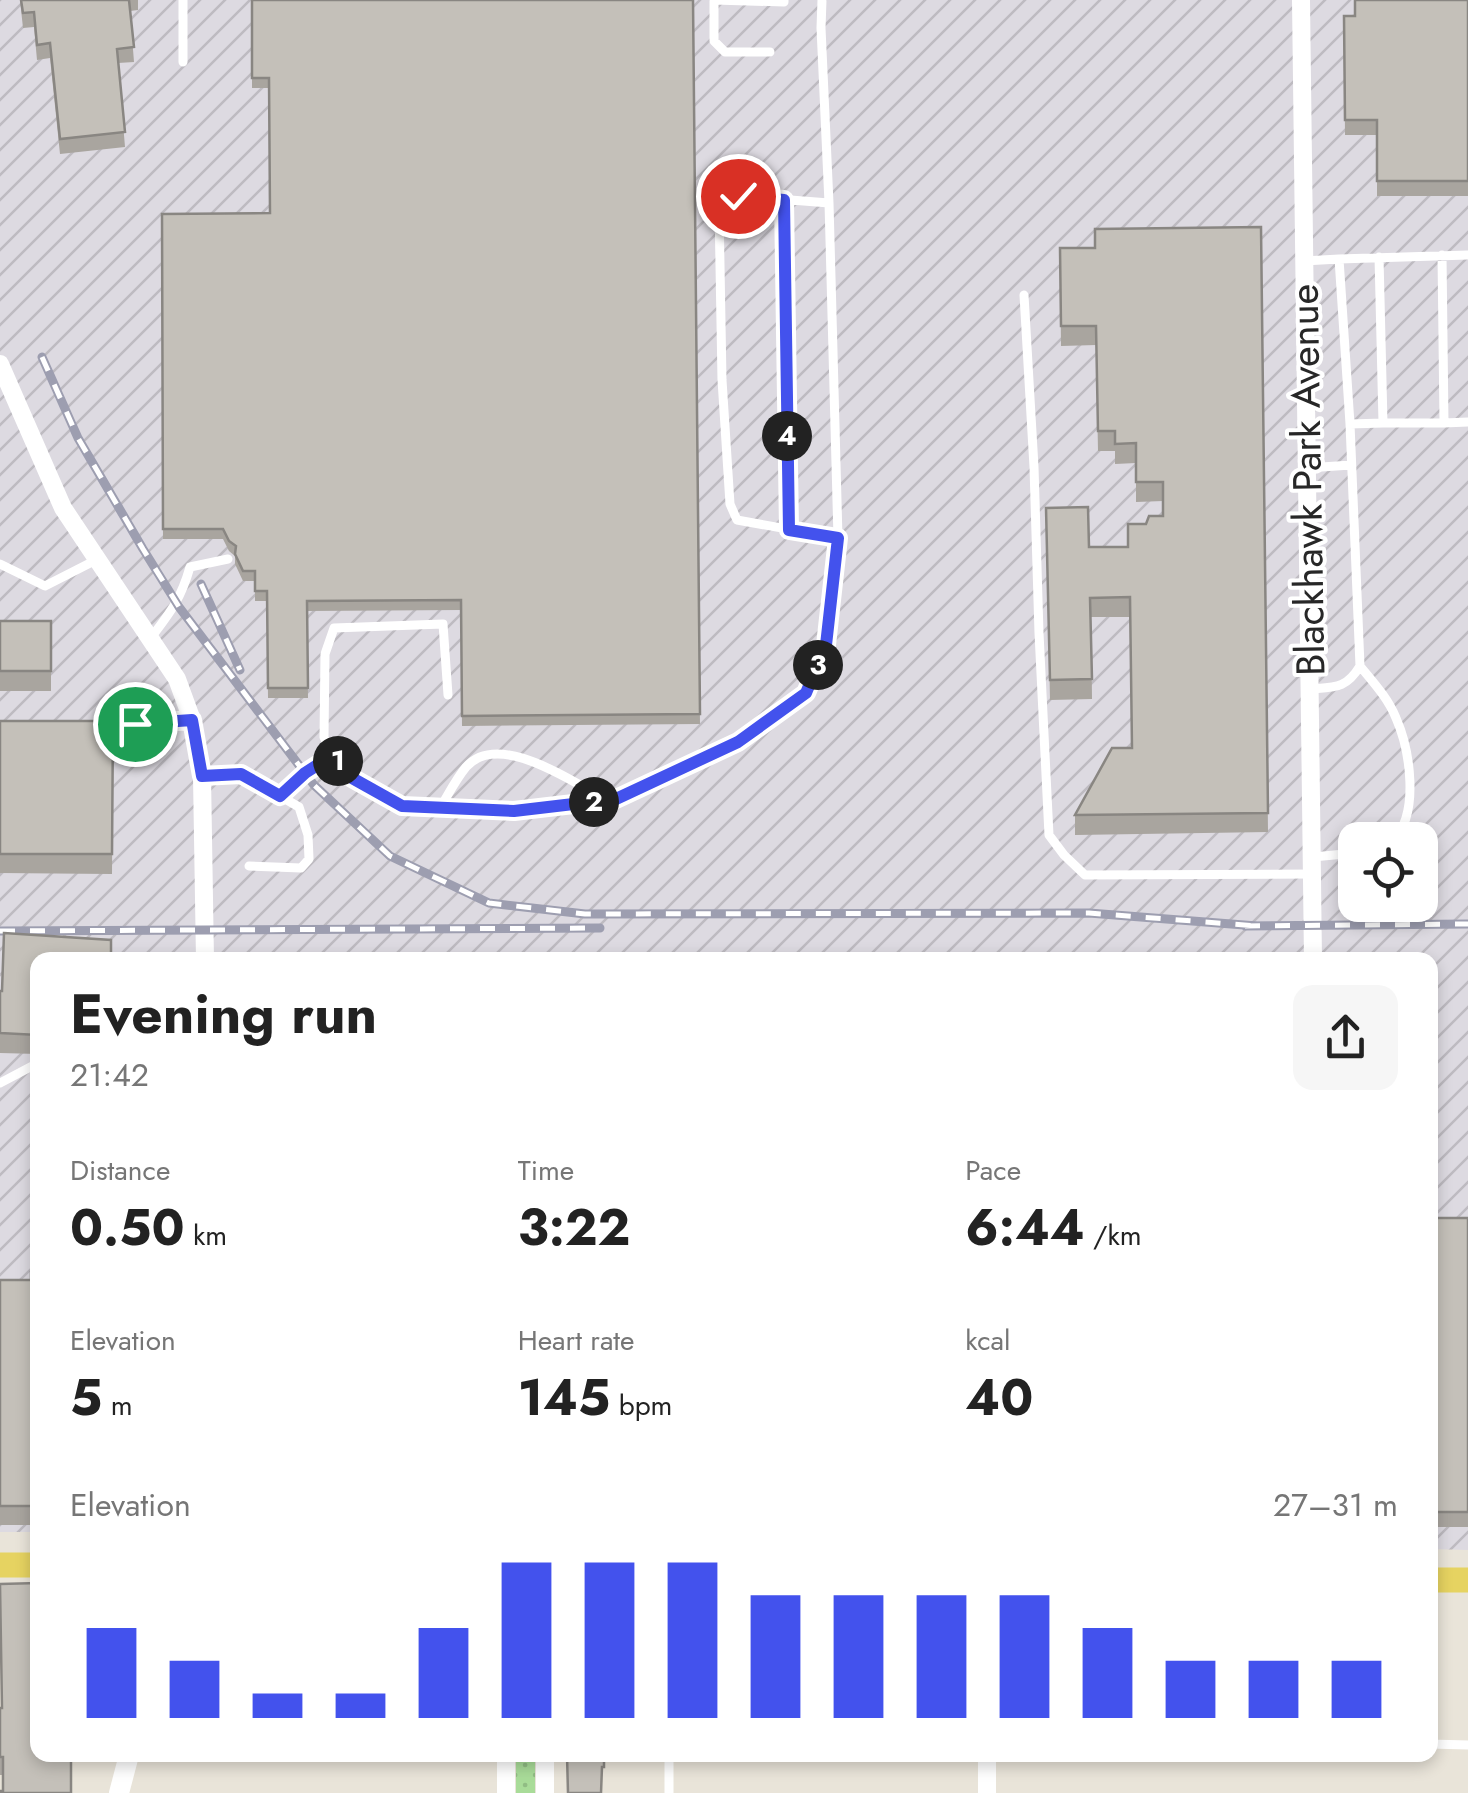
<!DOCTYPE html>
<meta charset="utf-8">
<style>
:root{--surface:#fff;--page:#f6f6f6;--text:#222;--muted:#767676;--accent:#4352ed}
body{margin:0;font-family:Jost,sans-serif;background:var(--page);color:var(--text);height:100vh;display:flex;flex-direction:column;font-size:38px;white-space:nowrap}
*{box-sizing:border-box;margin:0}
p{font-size:32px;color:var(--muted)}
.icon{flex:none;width:55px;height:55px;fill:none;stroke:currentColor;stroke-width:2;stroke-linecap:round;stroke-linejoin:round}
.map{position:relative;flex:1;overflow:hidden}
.details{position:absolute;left:30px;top:952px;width:1408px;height:810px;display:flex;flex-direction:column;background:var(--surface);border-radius:20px;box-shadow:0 5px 15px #0003}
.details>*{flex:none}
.buttons{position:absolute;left:1338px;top:822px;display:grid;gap:20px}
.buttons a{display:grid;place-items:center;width:100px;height:100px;border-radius:20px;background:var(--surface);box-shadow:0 5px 15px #0003;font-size:50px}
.pin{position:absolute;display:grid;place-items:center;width:85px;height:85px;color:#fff;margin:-42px;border:5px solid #fff;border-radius:50%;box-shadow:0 2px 10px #0007}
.km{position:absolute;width:50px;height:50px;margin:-25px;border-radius:50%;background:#222;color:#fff;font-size:28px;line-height:50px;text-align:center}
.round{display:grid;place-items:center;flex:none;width:105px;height:105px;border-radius:20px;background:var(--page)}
.headline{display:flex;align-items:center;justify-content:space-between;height:170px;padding:0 40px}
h1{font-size:55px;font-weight:700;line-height:75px}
.figures{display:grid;grid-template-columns:repeat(3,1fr);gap:15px;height:170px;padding:10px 40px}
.figures div{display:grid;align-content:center}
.figures b{font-size:50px;font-weight:700}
.figures small{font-size:28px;font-weight:400}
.figures p{font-size:28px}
.chart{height:280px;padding:20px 40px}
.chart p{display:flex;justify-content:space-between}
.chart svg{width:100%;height:180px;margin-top:10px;stroke:var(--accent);stroke-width:6}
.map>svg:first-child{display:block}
.industrial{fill:url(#industrial-furrows);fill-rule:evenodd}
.grass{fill:url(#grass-dots)}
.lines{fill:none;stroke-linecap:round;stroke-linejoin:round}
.service{stroke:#fff;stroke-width:9}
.minor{stroke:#fff;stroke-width:18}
.tertiary{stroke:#fff;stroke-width:20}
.primary{stroke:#e6d361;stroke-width:25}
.rail-casing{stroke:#9d9eb0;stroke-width:9}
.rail{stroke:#fff;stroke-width:5;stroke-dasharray:15;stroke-linecap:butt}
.wall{fill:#a9a59f}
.building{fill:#c4c0b9;stroke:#898682;stroke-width:2.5}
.route-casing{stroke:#fff;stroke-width:20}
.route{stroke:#4352ed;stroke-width:12}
.labels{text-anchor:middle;stroke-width:8;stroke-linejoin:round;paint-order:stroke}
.street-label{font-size:40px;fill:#272727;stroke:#fff}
</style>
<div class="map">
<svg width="1468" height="1793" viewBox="0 0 1468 1793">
<defs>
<pattern id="industrial-furrows" width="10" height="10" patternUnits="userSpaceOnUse" patternTransform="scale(2.5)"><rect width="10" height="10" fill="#dddae1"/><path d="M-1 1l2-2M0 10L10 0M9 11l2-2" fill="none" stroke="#bebbc1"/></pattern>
<pattern id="grass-dots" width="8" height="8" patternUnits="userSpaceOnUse" patternTransform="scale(2.5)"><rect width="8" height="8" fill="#a9dc99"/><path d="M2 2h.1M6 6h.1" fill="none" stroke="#91bd84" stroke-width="1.8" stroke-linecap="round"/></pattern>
</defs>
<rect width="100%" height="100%" fill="#e9e4d9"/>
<!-- industrial -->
<path class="industrial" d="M0,0h1468v1550l-38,-1v-589h-1392l-1,572h-37zM1355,840h65v65h-65z"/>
<!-- grass -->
<path class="grass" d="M516,1755h19v38h-19z"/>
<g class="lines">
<!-- service -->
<path class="service" d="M183,0v62
M714,0v41l11,11h45
M714,0l70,2v-2
M784,200l5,330
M829,203l-91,-7 -19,12 3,172 8,124 7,16 101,18
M1442,255l2,168 24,-1
M1379,257l4,166h61
M1339,259l129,-4
M1304,261l35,-2 11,165 10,242c-14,23 -25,21 -50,23
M1024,295l10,172 5,166 10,202 15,20 21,20 227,-1
M1350,424l33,-1
M1307,468l44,-3
M0,564l45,22 51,-26
M150,639c20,-26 31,-40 40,-72l38,-8
M1360,666c13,16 28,32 36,52 14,32 24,96 -3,122
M448,695l-5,-71 -109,4 -9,26 -1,83 6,14 22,28 51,27 111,5 101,-12 123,-57 68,-49 20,-48 12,-107 -9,-335 -8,-175 1,-28
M104,725l88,-5
M202,776l39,-2 39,22 25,-23 28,-18
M440,808c8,-13 16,-29 26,-41 33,-37 106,15 139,32
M1313,857l42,-4
M249,866l52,2 8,-9 -1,-24 -9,-28 -19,-11
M0,1083l38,-20
M1430,1744l38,1
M669,1755v38"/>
<!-- minor -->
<path class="minor" d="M1301,0l12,960
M0,364l63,144 114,171 15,41 10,56 3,184
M506,1755v38
M545,1755v38
M987,1793v-38"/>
<!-- tertiary -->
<path class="tertiary" d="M119,1793l10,-38"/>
<!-- primary -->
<path class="primary" d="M0,1565h38
M1430,1580h38"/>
<!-- rail casing -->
<g class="rail-casing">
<path id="rail" d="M42,357l36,81 65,111 36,58 135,178 76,71 99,47 96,11 504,-1 168,13
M201,584l39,86
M1245,926l223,-2
M0,931l600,-3"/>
</g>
<!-- rail -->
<use href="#rail" class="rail"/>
</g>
<!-- wall -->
<path class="wall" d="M20,0h118v10l-8,1 4,51 -16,1 7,84 -65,7 -10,-96 -13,2 -3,-33 -11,1z
M252,0h441l7,724 -238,2 -1,-116 -154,1 1,87h-40l-1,-97h-12v-20h-12l-8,-17v-8l-6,-5 -6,-12h-60l-1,-325 108,-1 -1,-125h-17z
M1468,0v196h-91v-61h-32l-1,-119z
M1261,227l7,605 -193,3v-20l57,-67 -2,-131h-39l1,82 -42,1 -4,-192 43,39h39l18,-23 17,-8v-15l-27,1v-39l-21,1v-13h-17l-2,-106 -35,1 -1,-98h35z
M0,621h51v70h-51z
M0,721h113l-1,153 -112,-1z
M4,933l107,7v20h-73v94l-38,-1v-62h2z
M1430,1218h38v309h-38z
M38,1272v253h-38v-245h31z
M38,1583l-35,208v-16h-3v-67h2l-2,-124z"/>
<!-- building -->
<path class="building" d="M21,0h108l5,47 -17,2 8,83 -65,7 -10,-96 -13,2 -3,-33 -11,1z
M252,0h441l7,714 -238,2 -1,-116 -154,1 1,87h-40l-1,-97h-12v-20h-12l-8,-17 1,-8 -7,-5 -6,-12h-60l-1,-315 108,-1 -1,-135h-17z
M1355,0h113v181h-91v-61h-32l-1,-104h11z
M1261,227l7,586 -193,2 37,-67h20l-2,-151 -40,1 2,81 -42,1 -4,-172 42,-1 1,40h39v-23h18l3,-8h14v-34h-27v-39l-21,1v-13h-17l-2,-105h-35l-1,-78h35v-19z
M0,621h51v50h-51z
M0,721h113l-1,133h-112z
M4,933l107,7v19l-73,1v75l-38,-2v-42h2z
M1430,1218h38v294h-38z
M31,1272h7v234h-38v-226h31z
M38,1583v172h33v38h-71v-2h3v-34h-3v-49h2l-2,-124z
M567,1755h37v12h-2l-1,26h-33z"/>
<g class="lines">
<!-- route casing -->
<g class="route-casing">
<path id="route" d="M135,724l57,-4 10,56 39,-2 39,22 25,-23 28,-18 19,23 50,28 112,5 102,-12 122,-57 68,-49 20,-48 12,-107 -49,-8 -5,-330 -46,-4"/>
</g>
<!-- route -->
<use href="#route" class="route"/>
</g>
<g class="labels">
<!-- street labels -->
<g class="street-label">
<text transform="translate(1307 480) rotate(-91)" y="14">Blackhawk Park Avenue</text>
</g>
</g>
</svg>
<div class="buttons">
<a><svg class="icon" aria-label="locate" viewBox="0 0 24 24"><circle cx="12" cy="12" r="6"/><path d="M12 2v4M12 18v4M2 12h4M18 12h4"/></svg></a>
</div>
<div class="pin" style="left:135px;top:724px;background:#1e9e55"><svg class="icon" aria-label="arrive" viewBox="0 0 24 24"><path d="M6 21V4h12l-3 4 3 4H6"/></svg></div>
<div class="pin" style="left:738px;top:196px;background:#d93025"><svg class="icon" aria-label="check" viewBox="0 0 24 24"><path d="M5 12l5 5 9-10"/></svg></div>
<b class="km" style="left:338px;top:761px">1</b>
<b class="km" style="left:594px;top:802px">2</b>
<b class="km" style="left:818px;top:665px">3</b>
<b class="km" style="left:787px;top:436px">4</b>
<section class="details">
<div class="headline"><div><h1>Evening run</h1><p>21:42</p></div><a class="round"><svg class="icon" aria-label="share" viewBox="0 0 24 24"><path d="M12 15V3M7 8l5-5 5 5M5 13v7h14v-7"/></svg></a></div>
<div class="figures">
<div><p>Distance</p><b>0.50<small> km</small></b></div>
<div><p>Time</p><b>3:22</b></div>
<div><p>Pace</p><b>6:44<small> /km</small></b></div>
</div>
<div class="figures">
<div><p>Elevation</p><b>5<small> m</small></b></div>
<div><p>Heart rate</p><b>145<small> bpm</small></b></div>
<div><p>kcal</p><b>40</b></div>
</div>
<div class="chart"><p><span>Elevation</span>27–31 m</p>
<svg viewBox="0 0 160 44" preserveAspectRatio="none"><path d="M5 44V22M15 44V30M25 44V38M35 44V38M45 44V22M55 44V6M65 44V6M75 44V6M85 44V14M95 44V14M105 44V14M115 44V14M125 44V22M135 44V30M145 44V30M155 44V30"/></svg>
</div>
</section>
</div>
